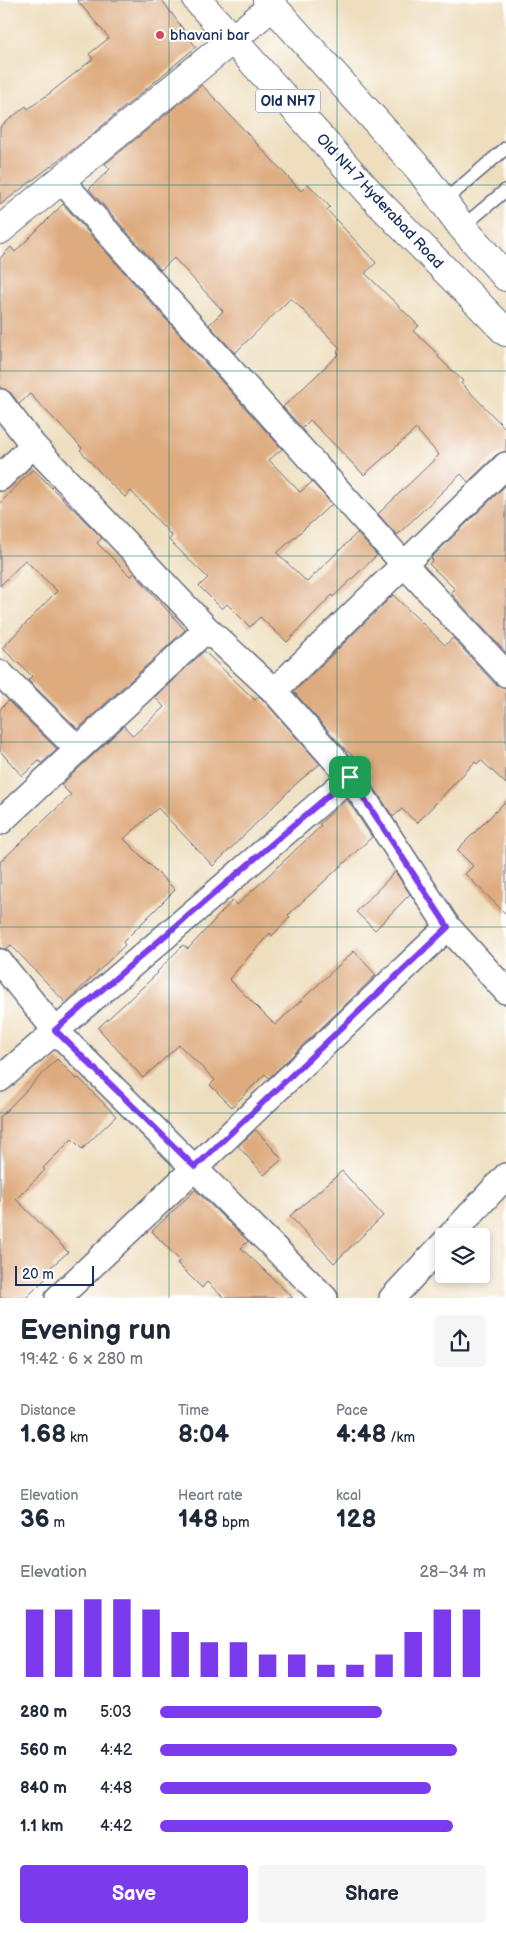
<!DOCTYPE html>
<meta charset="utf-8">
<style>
:root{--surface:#fff;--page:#f6f6f7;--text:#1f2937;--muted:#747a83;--accent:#7c3aed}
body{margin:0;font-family:"Balsamiq Sans",sans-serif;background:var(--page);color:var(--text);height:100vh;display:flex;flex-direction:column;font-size:19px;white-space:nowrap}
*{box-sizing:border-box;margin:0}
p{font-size:16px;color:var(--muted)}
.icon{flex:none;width:28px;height:28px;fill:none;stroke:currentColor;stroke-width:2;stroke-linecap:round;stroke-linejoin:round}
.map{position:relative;height:1298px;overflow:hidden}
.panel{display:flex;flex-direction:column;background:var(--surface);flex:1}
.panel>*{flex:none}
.buttons{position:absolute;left:435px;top:1228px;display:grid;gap:10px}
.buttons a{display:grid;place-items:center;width:55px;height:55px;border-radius:5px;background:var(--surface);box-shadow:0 2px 8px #0003;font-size:25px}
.scale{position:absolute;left:15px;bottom:12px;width:79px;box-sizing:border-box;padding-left:5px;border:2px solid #1b2f5e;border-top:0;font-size:14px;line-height:18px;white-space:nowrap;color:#1b2f5e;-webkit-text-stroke:4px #fff;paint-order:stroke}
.pin{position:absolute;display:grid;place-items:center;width:42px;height:42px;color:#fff;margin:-21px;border-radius:10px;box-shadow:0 2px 8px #0006}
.round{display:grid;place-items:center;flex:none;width:52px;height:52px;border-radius:5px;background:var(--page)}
.head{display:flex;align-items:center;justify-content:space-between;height:85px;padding:0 20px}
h1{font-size:28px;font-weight:700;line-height:38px}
.metrics{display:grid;grid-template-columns:repeat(3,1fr);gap:8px;height:85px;padding:5px 20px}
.metrics div{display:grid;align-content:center}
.metrics b{font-size:25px;font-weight:700}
.metrics small{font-size:14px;font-weight:400}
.metrics p{font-size:14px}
.chart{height:140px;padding:10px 20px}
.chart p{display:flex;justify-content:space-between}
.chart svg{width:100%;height:90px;margin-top:5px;stroke:var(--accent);stroke-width:6}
.primary-button{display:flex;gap:10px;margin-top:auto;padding:10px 20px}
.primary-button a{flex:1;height:58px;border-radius:5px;background:var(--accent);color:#fff;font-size:20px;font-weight:700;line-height:58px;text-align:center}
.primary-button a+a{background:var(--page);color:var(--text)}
ul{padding:0 20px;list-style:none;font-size:16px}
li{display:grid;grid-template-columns:80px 60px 1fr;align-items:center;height:38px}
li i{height:12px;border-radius:6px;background:var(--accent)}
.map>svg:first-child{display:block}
.building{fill:#deab7f}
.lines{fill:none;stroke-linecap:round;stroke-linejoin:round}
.service-casing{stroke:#656c80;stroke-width:15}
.minor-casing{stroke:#656c80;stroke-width:28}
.secondary-casing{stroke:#656c80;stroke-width:30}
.primary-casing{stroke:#656c80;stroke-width:30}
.service{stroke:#fff;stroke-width:12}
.minor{stroke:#fff;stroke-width:25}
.secondary{stroke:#fff;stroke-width:28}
.primary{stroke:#fff;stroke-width:28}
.route-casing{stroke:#fff;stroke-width:10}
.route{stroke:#7c3aed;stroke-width:6}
.grid{fill:none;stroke:#0f766e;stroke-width:1;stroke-opacity:0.55}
.poi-dot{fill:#d1495b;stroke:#fff;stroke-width:2}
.labels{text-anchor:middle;stroke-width:4;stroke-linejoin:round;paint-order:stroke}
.shield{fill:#fff;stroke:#5f6d8e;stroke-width:1}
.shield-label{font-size:14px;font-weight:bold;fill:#1b2f5e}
.poi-label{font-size:15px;fill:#1b2f5e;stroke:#fff;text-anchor:start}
.street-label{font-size:15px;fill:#1b2f5e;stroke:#fff}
</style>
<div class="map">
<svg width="506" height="1298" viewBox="0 0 506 1298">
<rect width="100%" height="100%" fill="#fff"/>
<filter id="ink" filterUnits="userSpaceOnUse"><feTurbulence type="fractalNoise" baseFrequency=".02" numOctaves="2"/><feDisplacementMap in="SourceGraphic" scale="10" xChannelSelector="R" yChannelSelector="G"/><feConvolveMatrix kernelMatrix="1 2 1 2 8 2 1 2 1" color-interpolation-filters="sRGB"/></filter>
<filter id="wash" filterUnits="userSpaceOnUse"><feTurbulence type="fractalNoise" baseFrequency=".0096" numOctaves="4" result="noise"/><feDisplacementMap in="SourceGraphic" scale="20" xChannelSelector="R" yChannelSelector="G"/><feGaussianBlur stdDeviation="1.12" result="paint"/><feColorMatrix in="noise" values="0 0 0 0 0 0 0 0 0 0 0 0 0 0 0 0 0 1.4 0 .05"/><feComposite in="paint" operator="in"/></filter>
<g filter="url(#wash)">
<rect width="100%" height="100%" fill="#eedebe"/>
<g id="blocks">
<!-- building -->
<path class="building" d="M77,0h85l34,47 -112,94 -84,64v-78l26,-21 2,3 22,-16 43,-34 -4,-5 20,-16z
M202,85l99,106 7,-7 22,23 -3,3 49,53 -11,10 54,53 -6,5 26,24 -1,2 25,24 -2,2 45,46v22l-10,4 -28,27 -7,-8 -64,61 -19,-21 61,-59 -23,-26 -52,46 -54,-55 -8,8 -19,-21 56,-53 -2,-2 3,-4 -49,-50 -56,55 -26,-28 14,-14 -49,-53 -13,12 -72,-81 21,-20 -5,-5z
M63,204l219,245 -13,11 31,32 12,-10 20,22 -55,49 30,29 50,-49 20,22 -44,42 -1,-2 -45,47 -27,-25 -10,10 -23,-23 -5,5 -23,-23 9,-8 -39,-38 3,-4 -41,-45 -6,6 -18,-17 -27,-30 2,-2 -52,-54 -11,10 -8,-11 -11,-5v-130l11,-11 4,5z
M33,469l69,69 -5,5 34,34 3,-4 51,57 -107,99 -50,-49 4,-4 -30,-28 55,-57 -32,-31 -25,26v-83z
M506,485v168l-55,-60 4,-4 -26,-25 4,-4 -2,-2z
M393,595l52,50 8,-7 42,46 11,4v96l-25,-24 -4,4 -2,-2 -58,61 -15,-14 -9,8 -25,-39 2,-6 -29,-27 -47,-53z
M204,651l51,49 4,-4 5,5 56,63 -22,18 -85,84 -55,-58 -34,31 51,51 -52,52 2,3 -59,58 -55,-58 -5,4 -6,-1v-86l71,-67 -10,-10 63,-59 9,10 31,-29 -9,-10z
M8,701l49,48 -15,14 -3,-2 -17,15 -22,-25v-42z
M347,799l25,38 -84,78 2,2 -18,19 -2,-3 -41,46 46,46 79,-74 22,24 -107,103 -4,-4 -33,33 -22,-22 5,-5 -36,-35 -36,33 -45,-50 60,-55 -1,-1 26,-27 5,4 44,-48 5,4 84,-79 -2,-2z
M506,801v113l-41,-40 8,-8 -16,-16z
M395,872l15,22 -35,36 -19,-18z
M57,1059l20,20 2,-1 37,38 -34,33 -10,-10 -29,29 2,2 -29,29 52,53 -17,15 3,3 -28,28h-26v-181z
M256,1130l26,29 -18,16 -26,-29z
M342,1171l41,45 -49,47 -44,-47z
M195,1190l53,51 -7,7 52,50h-69l-17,-16 -5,6 -25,-25 3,-2 -28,-30z"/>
</g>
</g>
<g filter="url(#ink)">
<use href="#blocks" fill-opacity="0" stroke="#656c80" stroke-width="1"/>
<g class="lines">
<!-- service casing -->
<g class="service-casing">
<path id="service" d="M443,202l63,-54
M462,227l44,-37"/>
</g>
<!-- minor casing -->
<g class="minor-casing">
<path id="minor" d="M62,181l341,382 103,111
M0,402l33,43 174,184 67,62 76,86 98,150 58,64
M0,478l33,-33
M0,673l78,76
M274,691l232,-226
M0,822l207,-193
M0,962l55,68 270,268
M0,1079l350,-302
M450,1236l56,-60
M58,1298l390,-371
M392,1298l52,-55"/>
</g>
<!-- secondary casing -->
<g class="secondary-casing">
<path id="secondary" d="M0,230l273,-224"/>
</g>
<!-- primary casing -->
<g class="primary-casing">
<path id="primary" d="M197,0l182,203 127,129
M267,0l153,170 42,57 44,50"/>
</g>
<!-- service -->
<use href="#service" class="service"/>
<!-- minor -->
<use href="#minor" class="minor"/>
<!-- secondary -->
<use href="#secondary" class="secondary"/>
<!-- primary -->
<use href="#primary" class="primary"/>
</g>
</g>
<g class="lines" filter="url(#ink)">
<!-- route casing -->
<g class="route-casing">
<path id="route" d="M350,777l98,150 -253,240 -140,-137z"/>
</g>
<!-- route -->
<use href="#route" class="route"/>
</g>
<!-- grid -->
<path class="grid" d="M169,0v1298M337,0v1298M0,185h506M0,371h506M0,556h506M0,742h506M0,927h506M0,1113h506"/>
<!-- markers -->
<circle class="poi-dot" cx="160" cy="35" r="5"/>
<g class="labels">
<!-- shield labels -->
<rect class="shield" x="255.5" y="89.5" width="65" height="23" rx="4"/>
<g class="shield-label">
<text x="288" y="106">Old NH7</text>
</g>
<!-- poi labels -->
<g class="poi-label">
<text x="170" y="40">bhavani bar</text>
</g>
<!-- street labels -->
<g class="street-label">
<text transform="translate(380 201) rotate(47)" y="5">Old NH 7 Hyderabad Road</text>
</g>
</g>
</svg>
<div class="buttons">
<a><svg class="icon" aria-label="layers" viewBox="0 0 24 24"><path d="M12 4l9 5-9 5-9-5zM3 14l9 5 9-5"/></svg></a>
</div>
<div class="scale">20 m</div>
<div class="pin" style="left:350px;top:777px;background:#1e9e55"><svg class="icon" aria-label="arrive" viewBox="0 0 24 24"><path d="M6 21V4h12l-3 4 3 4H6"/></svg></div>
</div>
<section class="panel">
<div class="head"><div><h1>Evening run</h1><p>19:42 · 6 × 280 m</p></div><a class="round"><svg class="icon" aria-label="share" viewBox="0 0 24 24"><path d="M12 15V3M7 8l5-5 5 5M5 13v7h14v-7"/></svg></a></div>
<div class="metrics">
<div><p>Distance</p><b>1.68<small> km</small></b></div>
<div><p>Time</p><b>8:04</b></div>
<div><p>Pace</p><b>4:48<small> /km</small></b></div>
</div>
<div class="metrics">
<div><p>Elevation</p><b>36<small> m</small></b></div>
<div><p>Heart rate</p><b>148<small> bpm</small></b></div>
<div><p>kcal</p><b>128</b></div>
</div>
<div class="chart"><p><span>Elevation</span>28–34 m</p>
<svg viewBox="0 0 160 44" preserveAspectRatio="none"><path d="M5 44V11M15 44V11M25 44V6M35 44V6M45 44V11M55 44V22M65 44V27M75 44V27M85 44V33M95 44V33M105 44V38M115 44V38M125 44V33M135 44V22M145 44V11M155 44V11"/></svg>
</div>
<ul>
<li><b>280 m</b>5:03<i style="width:68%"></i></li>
<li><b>560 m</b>4:42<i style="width:91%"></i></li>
<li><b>840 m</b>4:48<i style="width:83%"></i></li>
<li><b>1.1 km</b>4:42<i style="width:90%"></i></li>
</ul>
<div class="primary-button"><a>Save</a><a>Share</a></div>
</section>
